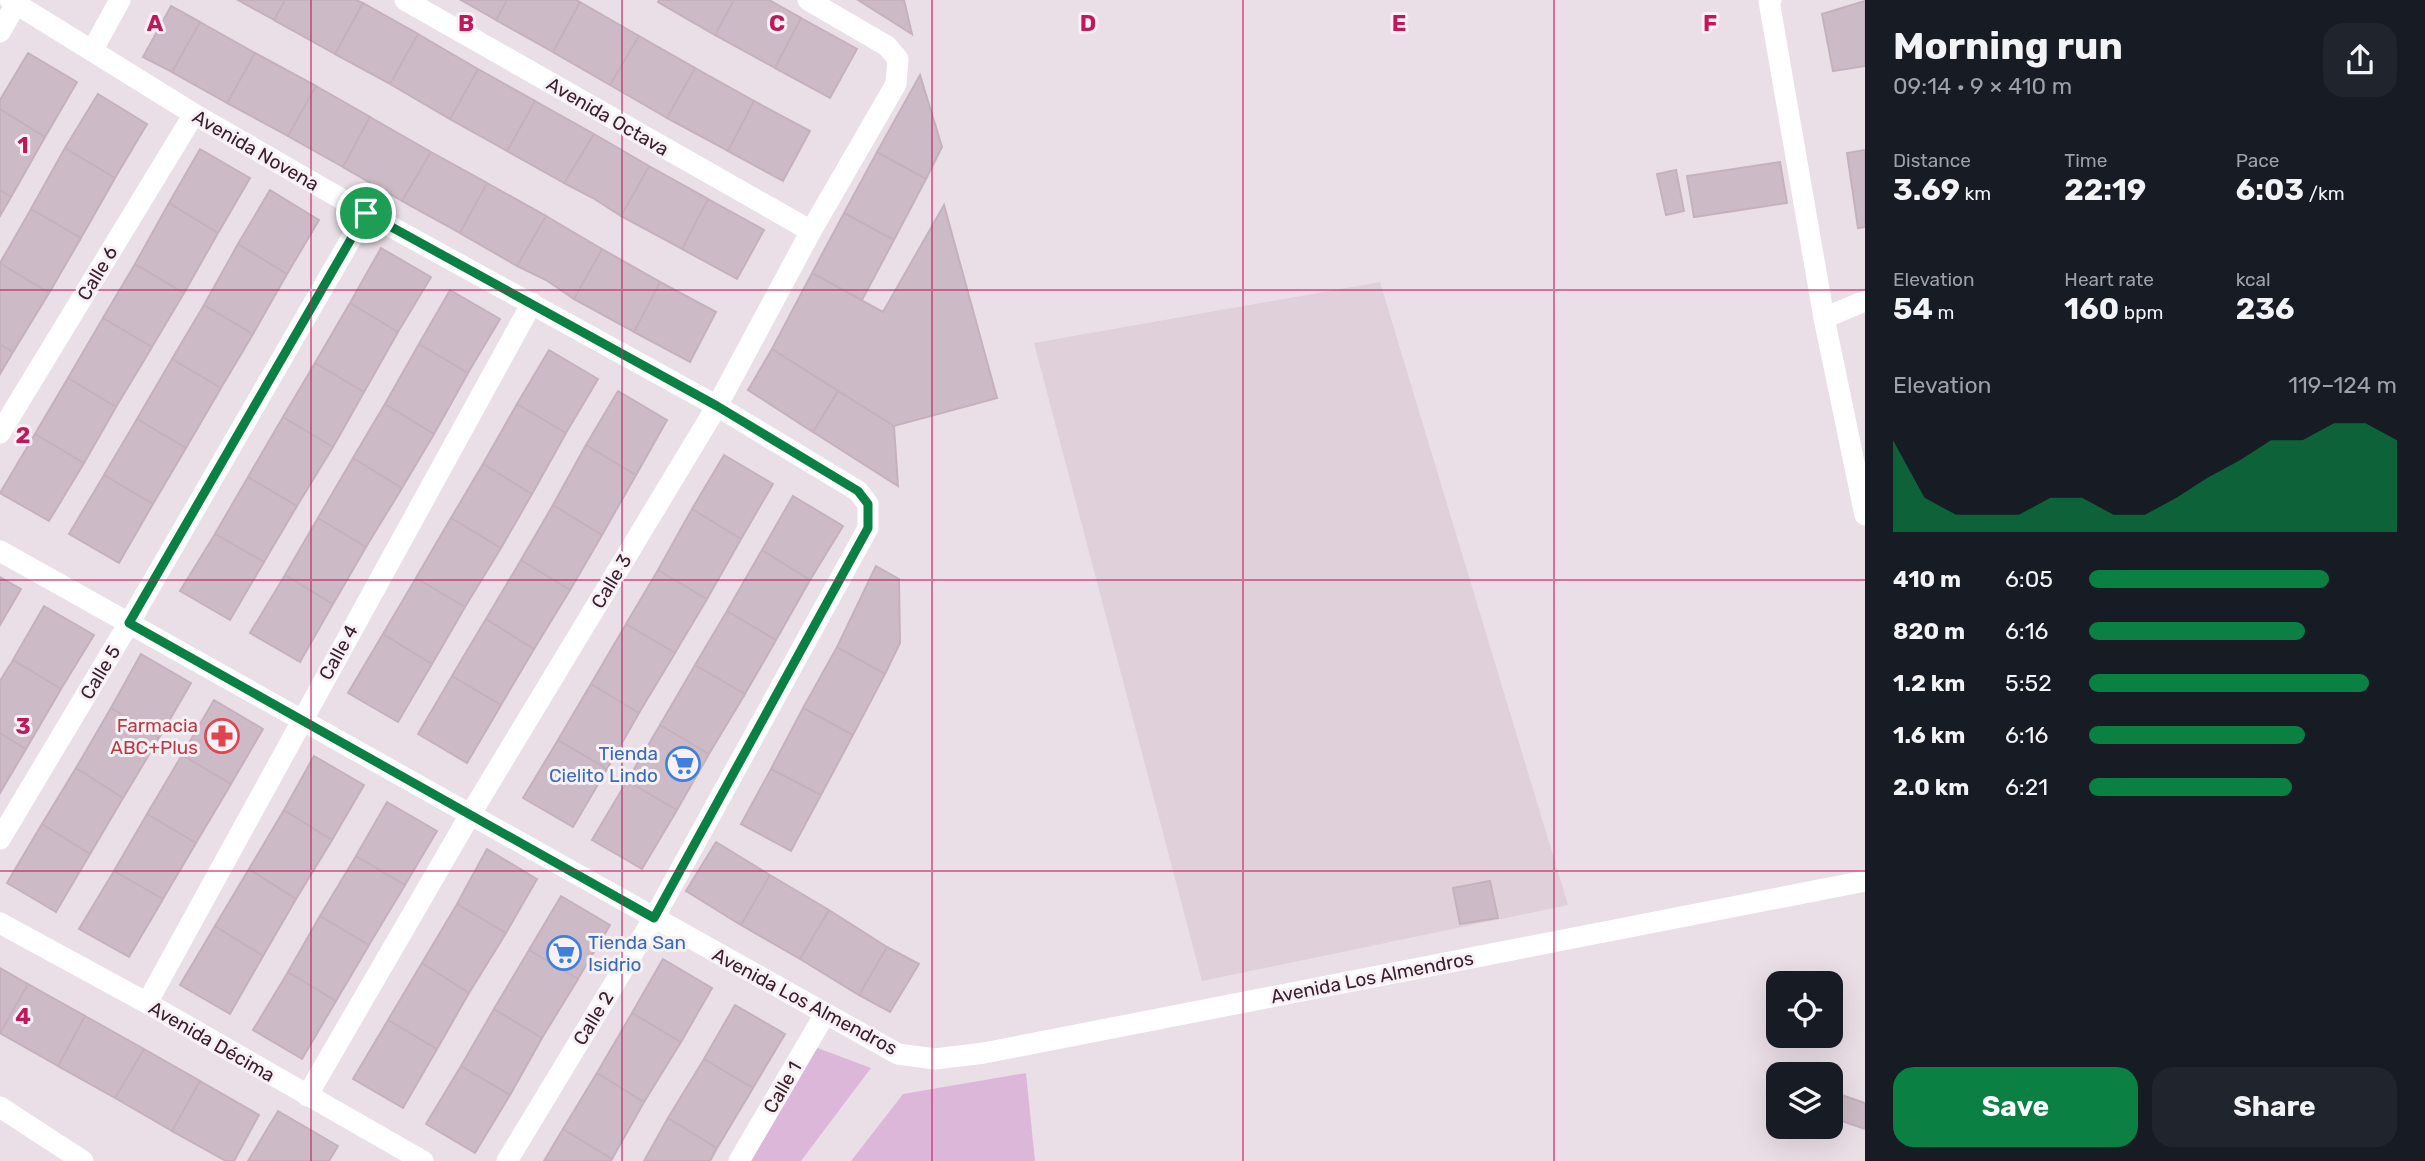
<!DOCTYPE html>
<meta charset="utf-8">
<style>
:root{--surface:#171b24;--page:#20242c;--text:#f1f3f6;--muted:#9ea1a6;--accent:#0b8043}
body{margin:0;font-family:Rubik,sans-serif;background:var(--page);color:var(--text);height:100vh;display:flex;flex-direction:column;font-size:26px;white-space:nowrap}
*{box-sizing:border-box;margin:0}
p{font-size:23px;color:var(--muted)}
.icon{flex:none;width:38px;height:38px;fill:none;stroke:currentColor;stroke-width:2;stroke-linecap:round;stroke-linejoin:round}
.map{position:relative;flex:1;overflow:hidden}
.drawer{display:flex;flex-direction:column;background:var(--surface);width:560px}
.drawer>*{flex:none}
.fabs{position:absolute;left:1766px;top:971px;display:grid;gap:14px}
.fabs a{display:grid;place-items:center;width:77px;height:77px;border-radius:14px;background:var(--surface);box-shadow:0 7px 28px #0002;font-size:35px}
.pin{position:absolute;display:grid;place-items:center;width:60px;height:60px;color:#fff;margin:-30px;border:4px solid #fff;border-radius:50%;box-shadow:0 2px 7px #0007}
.round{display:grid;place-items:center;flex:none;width:74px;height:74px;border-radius:21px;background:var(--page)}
.overview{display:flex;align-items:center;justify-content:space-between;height:119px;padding:0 28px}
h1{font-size:38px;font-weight:700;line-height:52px}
.stats{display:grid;grid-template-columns:repeat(3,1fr);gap:10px;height:119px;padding:7px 28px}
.stats div{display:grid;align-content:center}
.stats b{font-size:30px;font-weight:700}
.stats small{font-size:19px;font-weight:400}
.stats p{font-size:19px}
.chart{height:196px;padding:14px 28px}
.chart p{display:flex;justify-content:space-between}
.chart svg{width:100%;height:126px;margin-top:7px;fill:var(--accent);opacity:.7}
.action{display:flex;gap:14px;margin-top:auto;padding:14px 28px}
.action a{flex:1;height:80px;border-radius:21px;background:var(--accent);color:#fff;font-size:28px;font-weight:700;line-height:80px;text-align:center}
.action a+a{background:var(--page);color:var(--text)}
ul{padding:0 28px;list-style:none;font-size:23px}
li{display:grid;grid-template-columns:112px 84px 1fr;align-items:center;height:52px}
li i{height:18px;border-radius:9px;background:var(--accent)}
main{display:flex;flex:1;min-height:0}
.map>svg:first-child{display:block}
.built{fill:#dfd0d9}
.green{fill:#ddb7da}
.building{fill:#ccbbc6;stroke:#c5b1bd;stroke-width:2}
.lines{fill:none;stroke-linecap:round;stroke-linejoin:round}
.minor{stroke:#fff;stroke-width:21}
.route-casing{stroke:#fff;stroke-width:14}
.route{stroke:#0b8043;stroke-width:9}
.grid{fill:none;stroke:#c2185b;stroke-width:2;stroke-opacity:0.55}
.labels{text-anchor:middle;stroke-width:6;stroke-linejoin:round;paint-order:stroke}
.street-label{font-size:19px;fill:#3b202d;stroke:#f7f0f5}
.health-label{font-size:19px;fill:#be3a42;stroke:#f7f0f5;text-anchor:end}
.shop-label{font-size:19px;fill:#366cbe;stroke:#f7f0f5;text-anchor:end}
.grid-label{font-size:23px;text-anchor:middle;font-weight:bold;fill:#c2185b;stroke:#f7f0f5;stroke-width:6;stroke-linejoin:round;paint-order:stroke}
</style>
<main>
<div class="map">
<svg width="1865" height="1161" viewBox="0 0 1865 1161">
<rect width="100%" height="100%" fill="#ebdfe7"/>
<!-- built -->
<path class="built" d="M1380,282l188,623 -366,76 -168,-638z"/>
<!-- green -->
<path class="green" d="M815,1047l56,21 -70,93h-54z
M1026,1073l9,88h-184l52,-67z"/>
<!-- building -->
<path class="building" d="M238,0h47l-11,20z
M285,0h71l7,3 -28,51 -61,-34z
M461,0h46l-11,20z
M507,0h69l4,2 -27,50 -57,-32z
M659,0h75l-19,35 -57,-33z
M734,0h35l32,18 -26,50 -60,-33z
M858,0h46l8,34z
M1865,1v65l-32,5 -11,-57z
M580,2l59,34 -29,49 -57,-33z
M363,3l55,31 -28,50 -55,-30z
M171,6l29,16 -28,50 -29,-15z
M801,18l56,31 -27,49 -55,-30z
M200,22l55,31 -28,50 -55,-31z
M418,34l60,35 -28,50 -60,-35z
M639,36l56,32 -28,50 -57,-33z
M28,53l49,29 -32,55 -45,-28v-9z
M255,53l61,33 -28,50 -61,-33z
M695,68l59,33 -26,50 -61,-33z
M478,69l57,32 -28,50 -57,-32z
M920,75l22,72 -16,32 -49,-27z
M316,86l54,31 -27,50 -55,-31z
M98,94l49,30 -32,54 -50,-30z
M535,101l59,33 -30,49 -57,-32z
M754,101l56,30 -27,50 -55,-30z
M0,109l45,28 -34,60 -11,-7z
M370,117l61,35 -29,49 -59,-34z
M594,134l55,32 -28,50 -28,-18 -29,-15z
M65,148l50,30 -34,60 -50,-29z
M200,149l50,29 -32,55 -49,-30z
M1865,150v77l-7,1 -11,-75z
M431,152l56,31 -27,50 -58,-32z
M877,152l49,27 -32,61 -50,-27z
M1780,162l7,41 -93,14 -7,-41z
M649,166l59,33 -26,50 -61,-33z
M1676,170l8,41 -18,4 -9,-41z
M487,183l59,33 -29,50 -57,-33z
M0,190l11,7 -11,19z
M270,190l49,30 -32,54 -49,-30z
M708,199l56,31 -27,49 -55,-30z
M169,203l49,30 -34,60 -49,-29z
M944,205l53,193 -103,28 -122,-77 40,-76 71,39z
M31,209l50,29 -32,55 -49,-30z
M844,213l50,27 -32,60 -50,-27z
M546,216l56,33 -28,50 -28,-19 -29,-14z
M238,244l49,30 -34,60 -49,-29z
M381,248l50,29 -33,55 -48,-29z
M602,249l58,33 -26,50 -60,-33z
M0,263l49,30 -36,59 -13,-8z
M135,264l49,29 -32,54 -49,-29z
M660,282l56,30 -26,50 -56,-30z
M450,290l50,29 -32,54 -49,-29z
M350,303l48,29 -34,60 -49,-29z
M204,305l49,29 -32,54 -49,-29z
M103,318l49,29 -36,60 -48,-29z
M0,344l13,8 -13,22z
M419,344l49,29 -34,61 -49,-30z
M772,349l66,42 -25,41 -65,-42z
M549,350l49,29 -32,54 -49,-29z
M172,359l49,29 -35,60 -49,-29z
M315,363l49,29 -31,55 -50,-30z
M68,378l48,29 -32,56 -49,-29z
M618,391l49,29 -31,55 -50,-30z
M838,391l56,35 4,60 -85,-54z
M385,404l49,30 -32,54 -49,-30z
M517,404l49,29 -34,61 -49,-30z
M283,417l50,30 -36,59 -49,-29z
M137,419l49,29 -33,56 -49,-29z
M35,434l49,29 -35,58 -49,-28z
M586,445l50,30 -34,60 -49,-30z
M724,455l49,29 -32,55 -49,-30z
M353,458l49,30 -36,59 -48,-29z
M483,464l49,30 -31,54 -50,-30z
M104,475l49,29 -34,59 -50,-29z
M248,477l49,29 -33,56 -49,-28z
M793,496l50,30 -33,54 -48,-30z
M553,505l49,30 -32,55 -49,-30z
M692,509l49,30 -34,60 -49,-29z
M318,518l48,29 -33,57 -48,-29z
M451,518l50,30 -36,59 -49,-29z
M215,534l49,28 -34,58 -50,-29z
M762,550l48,30 -34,60 -49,-29z
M521,560l49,30 -36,59 -48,-30z
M876,566l23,13 1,64 -15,31 -48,-27z
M658,570l49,29 -32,54 -49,-29z
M285,575l48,29 -33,58 -50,-29z
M0,577l21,12 -21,36z
M416,578l49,29 -33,57 -49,-30z
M44,606l50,29 -33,54 -48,-29z
M727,611l49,29 -31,54 -50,-29z
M486,619l48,30 -33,56 -49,-29z
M626,624l49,29 -36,60 -48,-29z
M383,634l49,30 -34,58 -50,-29z
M837,647l48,27 -32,61 -50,-27z
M141,654l50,29 -32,55 -48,-30z
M13,660l48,29 -35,60 -26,-16v-52z
M695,665l50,29 -36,60 -49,-29z
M452,676l49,29 -34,58 -49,-29z
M591,684l48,29 -32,56 -49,-29z
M214,700l49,29 -32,55 -49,-29z
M111,708l48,30 -36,60 -47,-30z
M803,708l50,27 -32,60 -50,-26z
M660,725l49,29 -32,56 -50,-29z
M0,733l26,16 -26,44z
M558,740l49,29 -34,58 -50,-29z
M182,755l49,29 -35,59 -49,-29z
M314,756l50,29 -32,55 -48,-30z
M76,768l47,30 -33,56 -48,-30z
M771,769l50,26 -30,56 -50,-27z
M627,781l50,29 -35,59 -50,-29z
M387,802l50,29 -32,54 -49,-29z
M284,810l48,30 -36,59 -47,-30z
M147,814l49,29 -33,56 -49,-28z
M42,824l48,30 -34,58 -49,-29z
M716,842l54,33 -29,50 -55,-34z
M487,849l50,30 -31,54 -49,-29z
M356,856l49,29 -36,60 -49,-29z
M249,869l47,30 -33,57 -48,-30z
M114,871l49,28 -34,58 -50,-28z
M770,875l59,35 -29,49 -59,-34z
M1490,881l8,37 -38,6 -7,-36z
M561,896l49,29 -32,54 -49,-29z
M457,904l49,29 -37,60 -47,-30z
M829,910l58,37 -28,48 -59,-36z
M320,916l49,29 -33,56 -48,-29z
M215,926l48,30 -33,58 -50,-29z
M887,947l32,17 -29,48 -31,-17z
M529,950l49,29 -36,59 -48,-29z
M663,959l49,29 -31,54 -49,-29z
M422,963l47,30 -32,56 -49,-29z
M0,968l28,16 -28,49z
M288,972l48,29 -34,58 -49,-29z
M28,984l57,32 -27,50 -58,-33z
M735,1005l50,29 -32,54 -49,-29z
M494,1009l48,29 -32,57 -49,-29z
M632,1013l49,29 -37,60 -47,-29z
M85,1016l59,33 -29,49 -57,-32z
M388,1020l49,29 -34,59 -50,-29z
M144,1049l56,32 -28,50 -57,-33z
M704,1059l49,29 -36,60 -49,-30z
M461,1066l49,29 -35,58 -49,-29z
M597,1073l47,29 -32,57 -49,-30z
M200,1081l59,34 -25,46h-8l-54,-30z
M1836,1093l29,10v26l-35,-12v-10z
M278,1111l60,35 -9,15h-81z
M668,1118l49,30 -7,13h-66z
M563,1129l49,30 -1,2h-67z"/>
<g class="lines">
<!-- minor -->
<path class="minor" d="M10,0l184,114 172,99 351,193 141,85 10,13v24l-214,390 -147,243
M405,0l406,231
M1771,0l-2,1 55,317 41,197
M0,32l16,-28
M92,51l28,-51
M1824,318l41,-17
M0,433l194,-319
M0,551l898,503 37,5 49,-6 881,-172
M0,839l129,-216 237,-410
M0,923l147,80 276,158
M147,1003l385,-700
M307,1096l163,-281 247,-409 94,-175 85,-147 2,-25 -11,-13 -79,-46
M0,1107l83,54
M739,1161l86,-147"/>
</g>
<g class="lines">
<!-- route casing -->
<g class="route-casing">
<path id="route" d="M366,213l351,193 141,85 10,13v24l-214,390 -525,-295z"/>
</g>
<!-- route -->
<use href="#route" class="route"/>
</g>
<!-- grid -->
<path class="grid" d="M311,0v1161M622,0v1161M932,0v1161M1243,0v1161M1554,0v1161M0,290h1865M0,580h1865M0,871h1865"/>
<!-- icons -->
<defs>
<g id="pharmacy-ring" transform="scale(1.75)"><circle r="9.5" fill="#f7f0f5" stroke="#e0444e" stroke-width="1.5"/><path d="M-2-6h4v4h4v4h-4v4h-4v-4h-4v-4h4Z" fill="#e0444e"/></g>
<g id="supermarket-ring" transform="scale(1.75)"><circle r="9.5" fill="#f7f0f5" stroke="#3f7fe0" stroke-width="1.5"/><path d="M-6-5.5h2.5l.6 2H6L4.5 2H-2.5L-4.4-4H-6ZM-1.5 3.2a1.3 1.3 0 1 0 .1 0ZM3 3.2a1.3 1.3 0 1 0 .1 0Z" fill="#3f7fe0"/></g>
</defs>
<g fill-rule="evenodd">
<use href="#pharmacy-ring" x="222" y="736"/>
<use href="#supermarket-ring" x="683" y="764"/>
<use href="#supermarket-ring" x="564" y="953"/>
</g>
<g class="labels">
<!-- street labels -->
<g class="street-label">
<text transform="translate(608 116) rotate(30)" y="7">Avenida Octava</text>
<text transform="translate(256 150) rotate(30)" y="7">Avenida Novena</text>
<text transform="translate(97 273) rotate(-59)" y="7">Calle 6</text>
<text transform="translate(611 581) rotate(-59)" y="7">Calle 3</text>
<text transform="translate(338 652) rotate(-61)" y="7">Calle 4</text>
<text transform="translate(100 672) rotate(-59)" y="7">Calle 5</text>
<text transform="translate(1372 977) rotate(-11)" y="7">Avenida Los Almendros</text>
<text transform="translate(805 1001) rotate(28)" y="7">Avenida Los Almendros</text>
<text transform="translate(593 1018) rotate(-59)" y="7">Calle 2</text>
<text transform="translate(212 1041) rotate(30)" y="7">Avenida Décima</text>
<text transform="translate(782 1087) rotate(-60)" y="7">Calle 1</text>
</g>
<!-- health labels -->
<g class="health-label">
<text x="198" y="732">Farmacia<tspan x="198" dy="22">ABC+Plus</tspan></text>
</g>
<!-- shop labels -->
<g class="shop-label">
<text x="658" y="760">Tienda<tspan x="658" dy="22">Cielito Lindo</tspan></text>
<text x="588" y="949" text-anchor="start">Tienda San<tspan x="588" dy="22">Isidrio</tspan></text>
</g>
</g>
<g class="grid-label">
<text x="155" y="31">A</text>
<text x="466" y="31">B</text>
<text x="777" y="31">C</text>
<text x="1088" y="31">D</text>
<text x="1399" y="31">E</text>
<text x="1710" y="31">F</text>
<text x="23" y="153">1</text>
<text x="23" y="443">2</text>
<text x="23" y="734">3</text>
<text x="23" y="1024">4</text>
</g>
</svg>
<div class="fabs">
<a><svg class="icon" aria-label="locate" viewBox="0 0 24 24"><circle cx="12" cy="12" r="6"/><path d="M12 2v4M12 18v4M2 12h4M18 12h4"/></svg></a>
<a><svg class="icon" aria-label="layers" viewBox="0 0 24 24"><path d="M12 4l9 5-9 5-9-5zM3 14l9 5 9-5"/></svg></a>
</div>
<div class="pin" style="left:366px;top:213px;background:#1e9e55"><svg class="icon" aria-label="arrive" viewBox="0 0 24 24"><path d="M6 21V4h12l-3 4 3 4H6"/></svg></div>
</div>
<section class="drawer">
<div class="overview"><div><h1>Morning run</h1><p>09:14 · 9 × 410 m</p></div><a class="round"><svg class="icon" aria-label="share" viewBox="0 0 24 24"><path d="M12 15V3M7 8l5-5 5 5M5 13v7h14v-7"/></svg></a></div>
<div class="stats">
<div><p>Distance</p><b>3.69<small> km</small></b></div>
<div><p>Time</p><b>22:19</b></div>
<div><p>Pace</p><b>6:03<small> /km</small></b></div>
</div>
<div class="stats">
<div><p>Elevation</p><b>54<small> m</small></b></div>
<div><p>Heart rate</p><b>160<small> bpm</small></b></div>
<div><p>kcal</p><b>236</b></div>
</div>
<div class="chart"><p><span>Elevation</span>119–124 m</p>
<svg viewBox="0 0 160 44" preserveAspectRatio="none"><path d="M0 44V12L10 32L20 38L30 38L40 38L50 32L60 32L70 38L80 38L90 32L100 25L110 19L120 12L130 12L140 6L150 6L160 12V44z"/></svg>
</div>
<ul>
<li><b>410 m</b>6:05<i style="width:78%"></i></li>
<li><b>820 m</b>6:16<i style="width:70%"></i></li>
<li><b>1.2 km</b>5:52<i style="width:91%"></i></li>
<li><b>1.6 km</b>6:16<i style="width:70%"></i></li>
<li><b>2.0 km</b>6:21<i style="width:66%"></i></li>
</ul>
<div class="action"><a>Save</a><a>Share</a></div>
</section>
</main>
